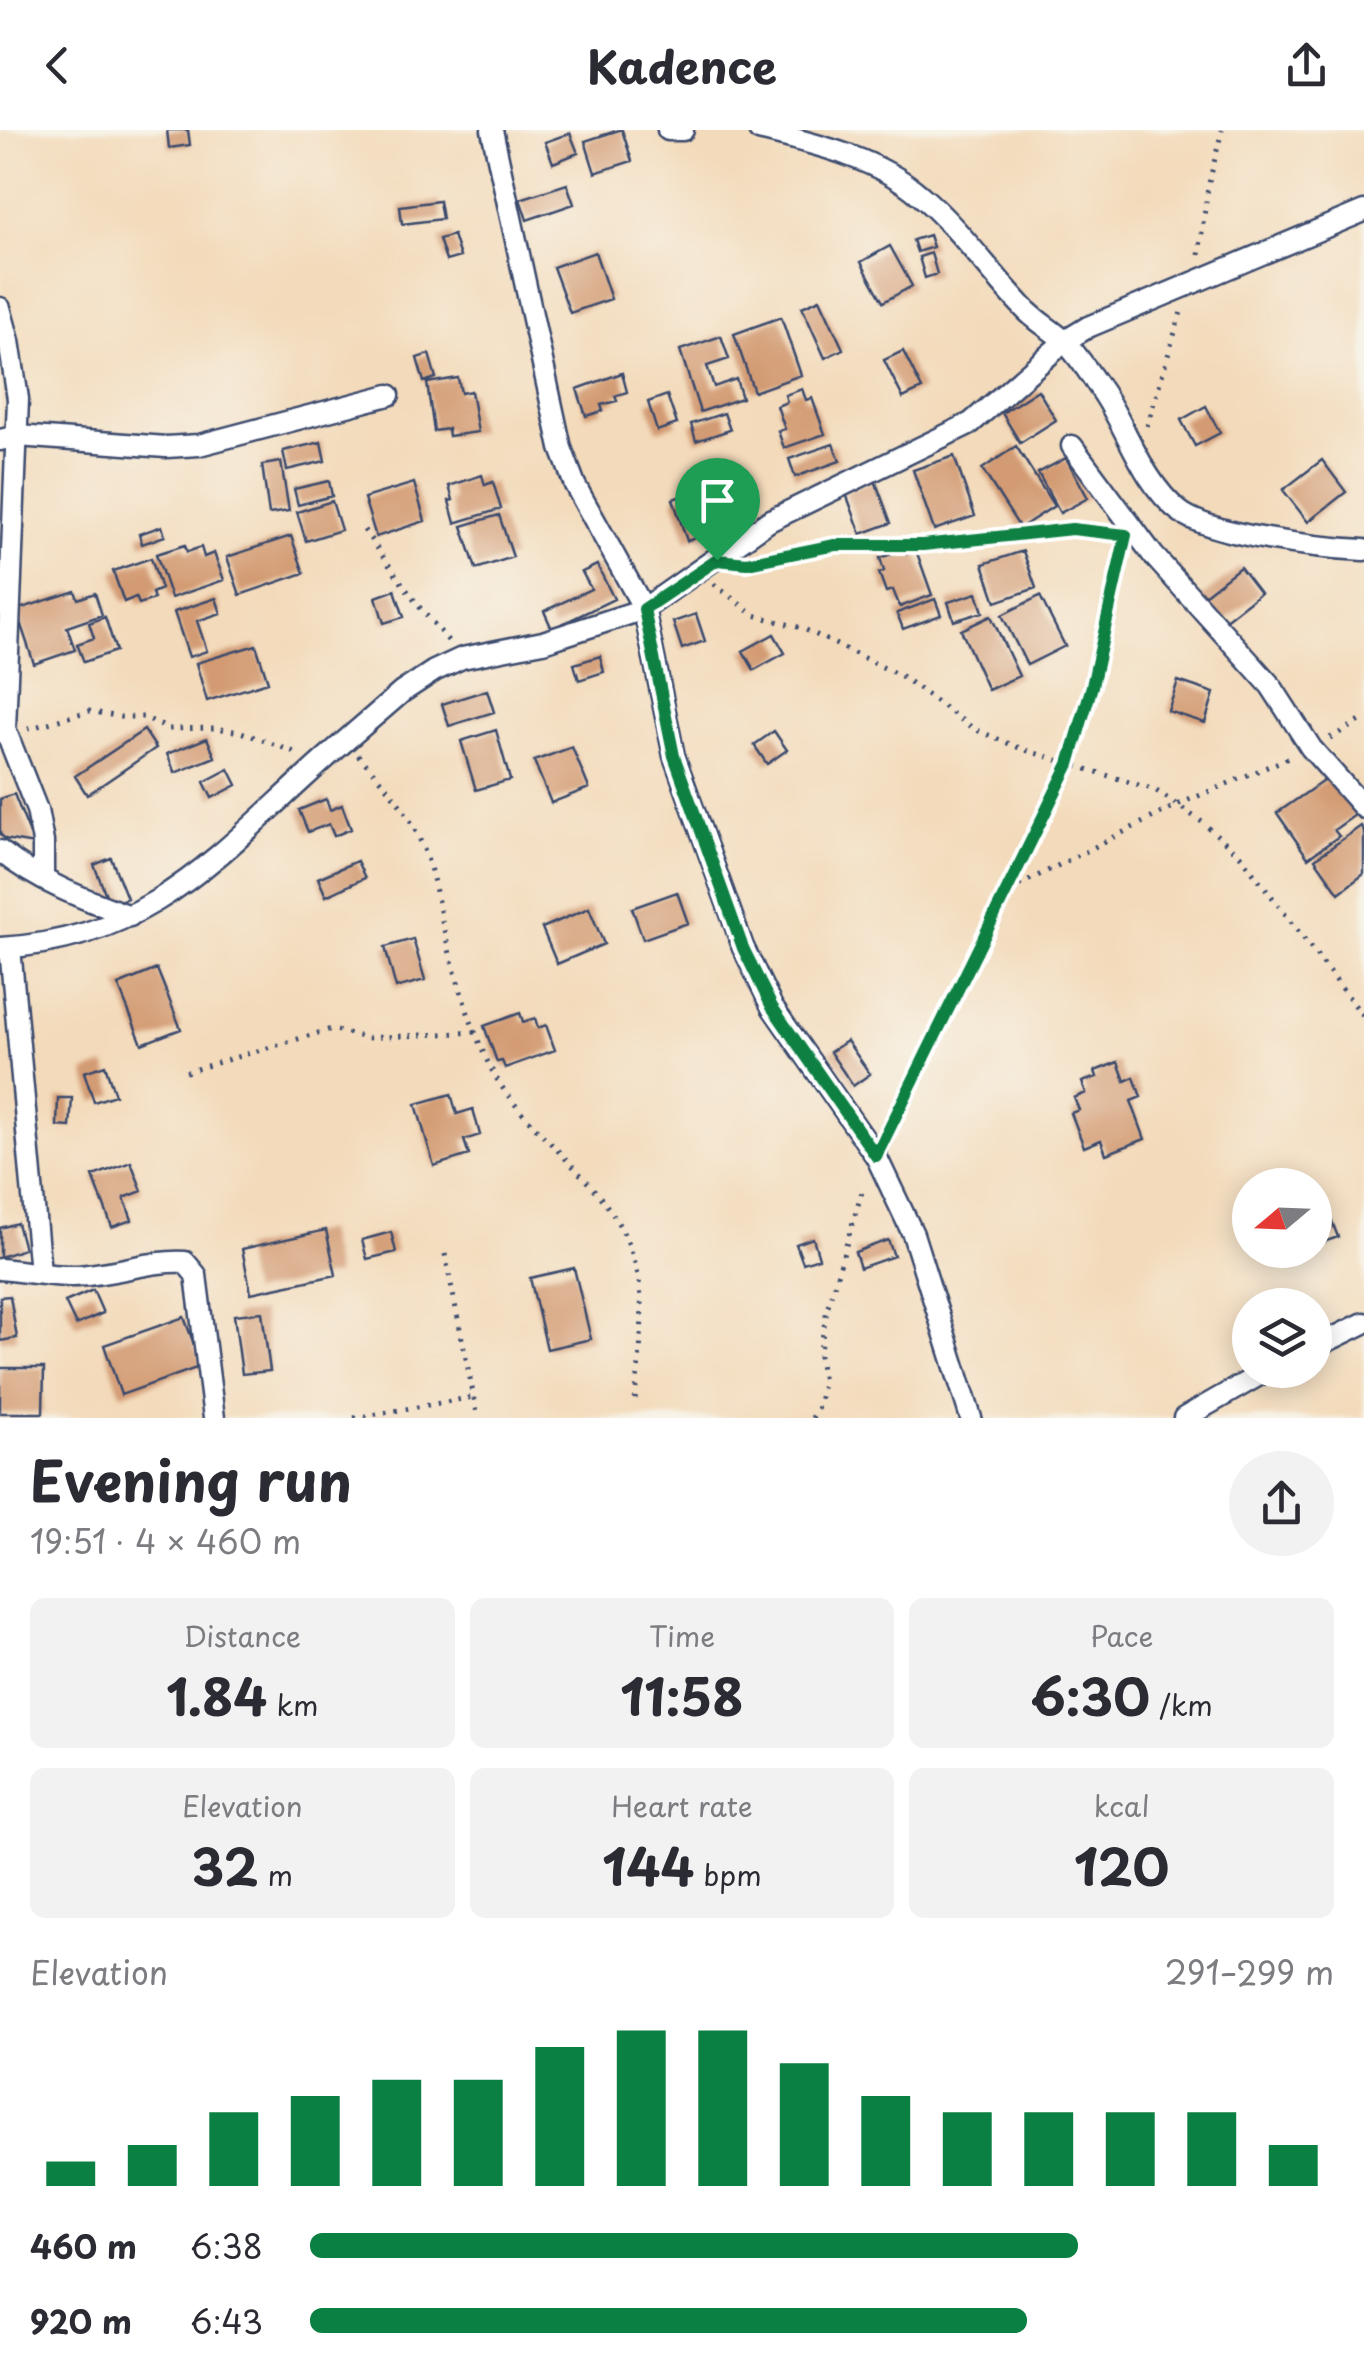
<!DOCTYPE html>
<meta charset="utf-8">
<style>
:root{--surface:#fff;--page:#f2f2f3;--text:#2b2b33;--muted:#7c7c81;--accent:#0b8043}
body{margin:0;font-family:"Playpen Sans",sans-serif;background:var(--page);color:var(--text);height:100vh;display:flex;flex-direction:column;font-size:38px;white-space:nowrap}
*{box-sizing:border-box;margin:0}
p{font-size:32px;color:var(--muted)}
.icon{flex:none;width:55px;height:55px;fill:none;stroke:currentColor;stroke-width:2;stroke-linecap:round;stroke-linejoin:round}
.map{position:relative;height:1288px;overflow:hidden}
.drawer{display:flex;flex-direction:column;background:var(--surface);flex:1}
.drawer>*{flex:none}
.needle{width:65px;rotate:251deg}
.buttons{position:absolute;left:1232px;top:1038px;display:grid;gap:20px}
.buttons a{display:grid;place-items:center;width:100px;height:100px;border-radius:50%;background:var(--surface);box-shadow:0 5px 25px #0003;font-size:50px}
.pin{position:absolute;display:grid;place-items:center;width:85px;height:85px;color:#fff;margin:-102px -42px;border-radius:50% 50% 50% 0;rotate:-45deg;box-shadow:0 0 10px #0007}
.pin .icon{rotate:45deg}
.round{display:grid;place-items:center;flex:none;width:105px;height:105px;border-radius:52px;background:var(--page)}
.overview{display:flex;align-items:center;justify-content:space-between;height:170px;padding:0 30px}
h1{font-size:55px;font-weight:700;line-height:75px}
.stats{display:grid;grid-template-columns:repeat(3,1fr);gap:15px;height:170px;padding:10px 30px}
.stats div{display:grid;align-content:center;border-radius:15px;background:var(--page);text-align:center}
.stats b{font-size:50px;font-weight:700}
.stats small{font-size:28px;font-weight:400}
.stats p{font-size:28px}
.chart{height:280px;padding:20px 30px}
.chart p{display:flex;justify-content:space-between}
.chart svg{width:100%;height:180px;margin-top:10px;stroke:var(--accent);stroke-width:6}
ul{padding:0 30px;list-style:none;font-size:32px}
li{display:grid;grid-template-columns:160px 120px 1fr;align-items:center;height:75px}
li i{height:25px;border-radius:12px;background:var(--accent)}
header{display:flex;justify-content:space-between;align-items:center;height:130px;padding:0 30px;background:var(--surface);font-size:45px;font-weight:700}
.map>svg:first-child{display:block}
.building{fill:#d39b73}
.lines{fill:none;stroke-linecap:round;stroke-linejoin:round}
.street-casing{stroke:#3b496c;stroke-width:25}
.path{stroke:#3b496c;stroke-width:5;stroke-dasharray:2.5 8;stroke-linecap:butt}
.street{stroke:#fff;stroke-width:20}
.route-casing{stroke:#fff;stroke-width:20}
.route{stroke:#0b8043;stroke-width:12}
</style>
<header><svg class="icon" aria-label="back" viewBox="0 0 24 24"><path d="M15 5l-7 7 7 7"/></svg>Kadence<svg class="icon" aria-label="share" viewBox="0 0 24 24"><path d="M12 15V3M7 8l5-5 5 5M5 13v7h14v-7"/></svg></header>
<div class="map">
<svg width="1364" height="1288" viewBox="0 0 1364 1288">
<rect width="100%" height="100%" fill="#f7f3e8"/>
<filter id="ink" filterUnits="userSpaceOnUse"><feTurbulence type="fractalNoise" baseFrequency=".01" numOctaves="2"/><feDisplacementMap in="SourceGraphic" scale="20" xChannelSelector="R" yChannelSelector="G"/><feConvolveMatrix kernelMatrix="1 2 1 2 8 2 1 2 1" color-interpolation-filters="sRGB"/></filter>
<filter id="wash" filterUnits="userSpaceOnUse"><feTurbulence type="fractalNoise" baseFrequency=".0048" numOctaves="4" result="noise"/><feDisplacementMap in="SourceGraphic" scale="40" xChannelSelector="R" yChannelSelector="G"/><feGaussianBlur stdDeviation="2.25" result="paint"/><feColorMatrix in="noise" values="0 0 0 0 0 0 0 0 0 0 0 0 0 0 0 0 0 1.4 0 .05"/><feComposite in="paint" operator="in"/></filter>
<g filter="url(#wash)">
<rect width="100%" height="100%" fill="#f3daba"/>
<g id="blocks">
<!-- building -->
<path class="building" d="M167,0h21l2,15 -21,3z
M619,0h3l10,31 -37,12 -10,-32z
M570,3l8,20 -25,10 -8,-21z
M567,54l7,20 -47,16 -7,-21z
M439,71l3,18 -40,5 -2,-18z
M453,105l7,22 -14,4 -7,-22z
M929,105l4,12 -16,5 -4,-12z
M890,116l22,40 -29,16 -22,-40z
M595,122l16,47 -41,14 -17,-46z
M931,123l6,21 -12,4 -6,-21z
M820,169l23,50 -18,9 -23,-51z
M781,187l20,58 -47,17 -20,-58z
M721,206l8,23 -22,7 7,21 22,-8 6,19 -42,14 -20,-62z
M903,221l19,38 -19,9 -19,-38z
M429,224l7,24 -12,4 -7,-24z
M622,243l5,19 -12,4 2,5 -16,4 2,6 -17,5 -9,-27z
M458,248l3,15 10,-2 7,41 -29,4 -1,-7 -14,2 -7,-48z
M802,259l4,11 6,-2 13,36 -41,14 -6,-17 7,-2 -8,-23 10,-4 -2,-7z
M1038,260l18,30 -36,23 -18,-30z
M667,265l10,29 -20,7 -9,-29z
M1206,276l14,27 -25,13 -14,-26z
M724,283l6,17 -34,11 -5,-17z
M321,312l4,19 -38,9 -4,-19z
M833,314l7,17 -45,16 -6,-18z
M1016,316l38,60 -34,22 -38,-59z
M954,326l21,60 -41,14 -21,-60z
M1066,328l22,40 -28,15 -22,-40z
M1322,330l24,32 -38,30 -25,-32z
M281,332l8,49 -20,3 -7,-49z
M482,345l3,10 8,-3 8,27 -46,14 -6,-22 4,-1 -4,-14z
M875,350l16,43 -30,11 -16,-43z
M329,351l3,15 -34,9 -4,-16z
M414,353l11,38 -49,16 -12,-39z
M698,360l15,42 -26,9 -14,-42z
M332,371l9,29 -35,11 -9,-29z
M499,385l14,42 -37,12 -14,-43z
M162,396l3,10 -23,8 -3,-10z
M291,406l13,37 -64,22 -13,-38z
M185,415l2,7 14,-5 3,10 10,-4 10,27 -53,18 -15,-44z
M905,419l1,5 10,-4 16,45 -32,12 -7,-17 -7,2 -7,-19 5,-2 -4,-13z
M1023,421l13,37 -40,14 -13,-38z
M151,428l10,31 -9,4 2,6 -15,5 -3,-7 -12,5 -11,-31z
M597,435l17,34 -62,30 -8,-18 47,-22 -9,-17z
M1240,437l20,26 -41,32 -20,-26z
M395,460l9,27 -20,6 -8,-26z
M75,461l3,8 17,-6 7,22 -35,12 8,23 -41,14 -18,-54z
M977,463l6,19 -29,9 -6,-19z
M1040,466l25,50 -38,19 -25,-50z
M216,468l5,15 -24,8 10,30 -18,6 -15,-45z
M935,469l6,16 -38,14 -6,-16z
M696,484l9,27 -23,8 -9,-27z
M991,486l28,60 -31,14 -27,-60z
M105,487l11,34 -32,11 -7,-18 17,-6 -5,-15z
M774,504l11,19 -31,17 -11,-19z
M256,515l12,37 -61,19 -11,-38z
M600,526l4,16 -25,8 -5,-16z
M1178,551l36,12 -9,30 -37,-12z
M487,560l7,22 -45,14 -7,-22z
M144,600l12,18 -69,47 -12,-19z
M496,600l14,50 -34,10 -15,-49z
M774,601l13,19 -20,14 -13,-19z
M207,608l8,19 -40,16 -8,-19z
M572,617l17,41 -38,15 -17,-42z
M229,639l8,16 -25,13 -8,-16z
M1329,647l26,38 -21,15 5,6 -31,22 -31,-45z
M14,664l20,50 -29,-5 -5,-5v-35z
M326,669l4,11 12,-5 9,24 -17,7 -5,-12 -21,8 -9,-22z
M1361,696l3,5v43l-25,19 -24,-34z
M111,728l16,40 -17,7 -16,-40z
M357,731l8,17 -39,18 -8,-18z
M677,762l11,31 -45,16 -11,-31z
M589,778l15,36 -47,20 -15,-36z
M413,809l12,41 -29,8 -11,-41z
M157,839l24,60 -39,15 -24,-59z
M520,883l3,9 12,-4 3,10 8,-3 9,25 -50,18 -3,-7 -5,1 -13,-36z
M847,911l23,33 -17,12 -23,-34z
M1118,932l7,19 9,-4 7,20 -10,4 14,38 -39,15 -5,-14 -17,7 -13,-34 8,-3 -5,-12 12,-5 -4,-11 15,-5 -2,-6z
M105,935l10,30 -21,7 -10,-30z
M451,964l6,20 16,-5 7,26 -16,5 5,15 -35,11 -18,-62z
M58,968h14l-2,29 -13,-1z
M131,1032l11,29 -18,7 8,22 -20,7 -19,-51z
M1328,1081l10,26 -23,8v-29z
M17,1093l7,26 -24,8v-29z
M326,1100l10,45 -85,18 -9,-44z
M391,1102l5,20 -29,7 -5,-19z
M813,1108l6,20 -16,5 -7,-19z
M888,1110l6,16 -34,12 -5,-16z
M574,1138l17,71 -44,10 -17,-71z
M93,1160l10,23 -27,12 -11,-23z
M10,1166l7,42 -17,3v-44z
M262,1182l8,59 -28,3 -8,-59z
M184,1187l18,49 -81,29 -17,-50z
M0,1238h44l-1,45h-43z"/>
</g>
</g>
<g filter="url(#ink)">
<use href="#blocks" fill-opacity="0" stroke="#3b496c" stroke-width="2.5"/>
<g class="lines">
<!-- street casing -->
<g class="street-casing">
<path id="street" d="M492,0l69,318 14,37 69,124 30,147 69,191 29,60 104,149 37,78 58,184
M668,0h15
M759,0c53,13 119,28 161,65 38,32 69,76 103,112 12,14 29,22 41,34 14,14 26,33 37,49 26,37 41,92 78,121 32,25 143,37 185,39
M0,178l9,33 9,58 -13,330 32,81 6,32v37
M0,310l18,-4 148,11 33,-2 190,-50
M1072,316l81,109 118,131 40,62 53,60
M0,721c38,31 84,48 130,65
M0,818c141,-8 208,-82 305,-171 31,-29 65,-57 97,-85l32,-21 28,-13 81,-16 101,-33 125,-88 202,-98 94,-82 23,-14 276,-116
M10,818l30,324
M0,1139c24,2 49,7 73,7 34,0 82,-17 112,-14l11,13 18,143
M1315,1217l49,-24
M1184,1288l84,-48"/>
</g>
<!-- path -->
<path class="path" d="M1199,125l9,-68 14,-57
M1147,296l34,-114
M364,400l53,74 33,39
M750,432l85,-17h88l149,-16 39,4
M714,454l40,31 48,13 101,49 71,52 48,20 133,41 47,32 38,33 124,162
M28,599l61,-18 31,6h24l25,12 46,-1 26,4 56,21
M1330,608l34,-19
M358,625c25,27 47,51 62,85 15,33 18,68 27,102 10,40 31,109 53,142 36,55 103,98 128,159 22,51 12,105 7,157
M1010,760l167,-85 116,-49
M186,942l146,-43 34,9 111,-6
M886,1004l183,-370 23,-78 30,-137
M445,1124l33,164
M354,1288l120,-21
M812,1288l6,-11 5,-24 -4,-27 8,-47 37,-124"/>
<!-- street -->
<use href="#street" class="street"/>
</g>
</g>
<g class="lines" filter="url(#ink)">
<!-- route casing -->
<g class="route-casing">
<path id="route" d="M1072,399l54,6 -34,151 -23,78 -193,392 -104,-149 -29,-59 -69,-192 -30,-147 73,-49 30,3 88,-18h88z"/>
</g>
<!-- route -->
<use href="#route" class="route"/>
</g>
</svg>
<div class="buttons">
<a><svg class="needle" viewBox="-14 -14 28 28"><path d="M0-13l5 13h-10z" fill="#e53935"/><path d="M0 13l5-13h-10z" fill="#7c7c81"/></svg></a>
<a><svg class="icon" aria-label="layers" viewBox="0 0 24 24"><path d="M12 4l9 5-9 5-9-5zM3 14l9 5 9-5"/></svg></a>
</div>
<div class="pin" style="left:717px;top:430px;background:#1e9e55"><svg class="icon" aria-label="arrive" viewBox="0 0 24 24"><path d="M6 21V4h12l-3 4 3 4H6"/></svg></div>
</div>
<section class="drawer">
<div class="overview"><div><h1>Evening run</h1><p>19:51 · 4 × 460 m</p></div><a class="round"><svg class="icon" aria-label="share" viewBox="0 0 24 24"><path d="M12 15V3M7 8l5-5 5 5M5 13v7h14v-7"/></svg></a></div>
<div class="stats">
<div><p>Distance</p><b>1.84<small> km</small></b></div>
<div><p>Time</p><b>11:58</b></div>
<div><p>Pace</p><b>6:30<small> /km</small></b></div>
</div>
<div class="stats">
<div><p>Elevation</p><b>32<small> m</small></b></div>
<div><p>Heart rate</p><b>144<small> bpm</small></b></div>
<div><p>kcal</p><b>120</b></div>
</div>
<div class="chart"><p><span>Elevation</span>291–299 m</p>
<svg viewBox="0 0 160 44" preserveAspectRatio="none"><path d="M5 44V38M15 44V34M25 44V26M35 44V22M45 44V18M55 44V18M65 44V10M75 44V6M85 44V6M95 44V14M105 44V22M115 44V26M125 44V26M135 44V26M145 44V26M155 44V34"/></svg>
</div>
<ul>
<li><b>460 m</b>6:38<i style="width:75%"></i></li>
<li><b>920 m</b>6:43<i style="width:70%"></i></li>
</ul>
</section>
